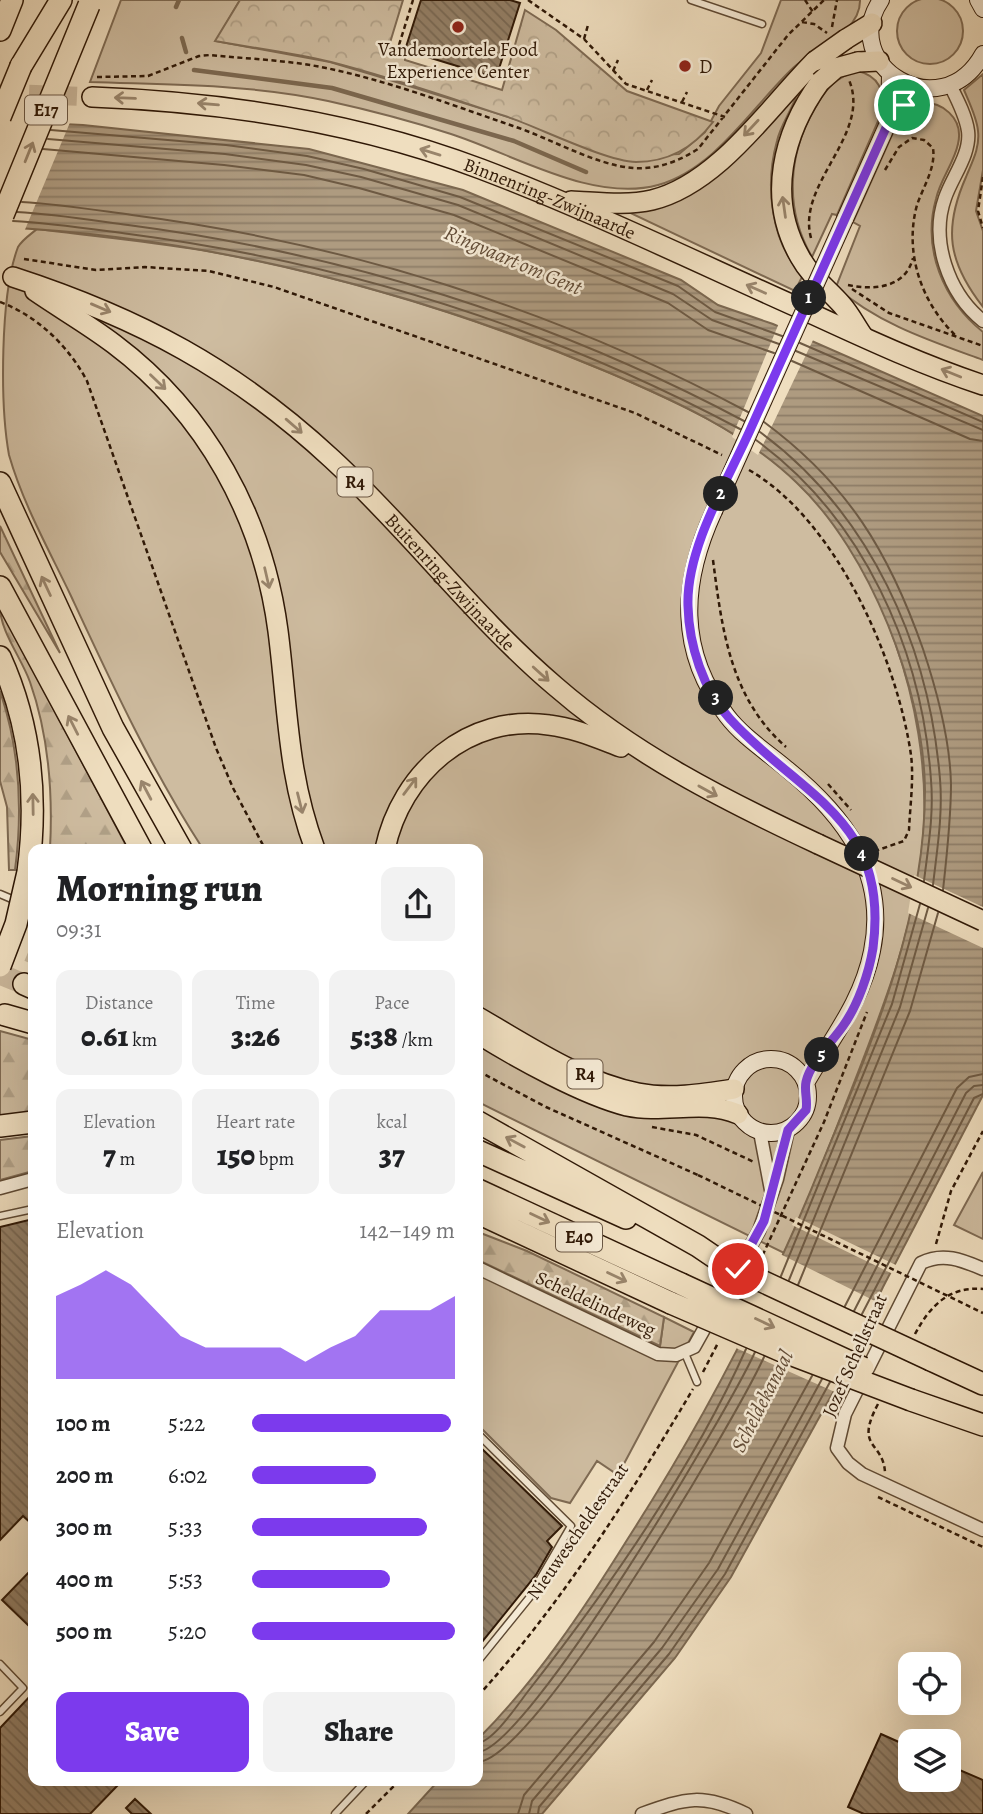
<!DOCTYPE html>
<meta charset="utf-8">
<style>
:root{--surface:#fff;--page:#f2f2f2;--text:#202124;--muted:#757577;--accent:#7c3aed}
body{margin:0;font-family:Alegreya,serif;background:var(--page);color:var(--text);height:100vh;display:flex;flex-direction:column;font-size:26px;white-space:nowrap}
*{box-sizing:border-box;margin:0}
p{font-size:23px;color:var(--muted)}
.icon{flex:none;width:38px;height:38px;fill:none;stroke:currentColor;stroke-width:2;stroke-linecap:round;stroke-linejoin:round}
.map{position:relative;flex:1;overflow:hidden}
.drawer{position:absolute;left:28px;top:844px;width:455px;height:942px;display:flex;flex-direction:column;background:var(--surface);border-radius:14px;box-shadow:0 7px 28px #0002}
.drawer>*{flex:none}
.controls{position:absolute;left:898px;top:1652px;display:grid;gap:14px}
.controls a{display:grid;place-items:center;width:63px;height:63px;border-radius:14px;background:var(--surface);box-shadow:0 7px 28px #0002;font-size:35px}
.pin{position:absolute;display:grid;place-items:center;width:60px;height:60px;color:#fff;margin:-30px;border:4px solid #fff;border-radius:50%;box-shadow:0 2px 7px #0007}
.km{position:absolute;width:35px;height:35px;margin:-18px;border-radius:50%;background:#222;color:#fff;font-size:19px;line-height:35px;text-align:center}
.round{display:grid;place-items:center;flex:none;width:74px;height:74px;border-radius:14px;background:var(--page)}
.headline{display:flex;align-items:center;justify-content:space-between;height:119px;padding:0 28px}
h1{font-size:38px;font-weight:800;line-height:52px}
.figures{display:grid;grid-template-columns:repeat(3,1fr);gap:10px;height:119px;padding:7px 28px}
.figures div{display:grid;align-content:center;border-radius:14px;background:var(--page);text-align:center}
.figures b{font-size:30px;font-weight:800}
.figures small{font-size:19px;font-weight:400}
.figures p{font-size:19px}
.chart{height:196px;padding:14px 28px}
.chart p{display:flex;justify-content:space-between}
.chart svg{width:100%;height:126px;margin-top:7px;fill:var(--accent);opacity:.7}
.cta{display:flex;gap:14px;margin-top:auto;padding:14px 28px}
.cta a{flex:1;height:80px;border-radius:14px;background:var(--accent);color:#fff;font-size:28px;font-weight:800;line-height:80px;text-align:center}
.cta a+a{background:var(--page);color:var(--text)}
ul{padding:0 28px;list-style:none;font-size:23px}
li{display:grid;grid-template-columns:112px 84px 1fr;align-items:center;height:52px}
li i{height:18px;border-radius:9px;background:var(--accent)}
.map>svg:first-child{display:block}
.grass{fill:#cebca0;stroke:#7e6a53;stroke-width:2}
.forest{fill:url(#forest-firs);stroke:#7e6a53;stroke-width:2}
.park{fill:url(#park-crowns);stroke:#7e6a53;stroke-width:2}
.water{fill:url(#water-rules);stroke:#7b674f;stroke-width:2}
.pier{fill:#efdebf}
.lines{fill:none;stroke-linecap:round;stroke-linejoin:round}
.shore{stroke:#6e5a43;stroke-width:2}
.stream{stroke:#7b674f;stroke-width:4.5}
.building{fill:url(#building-back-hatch);stroke:#2f1806;stroke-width:2}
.trunk-tunnel{stroke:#c9b69a;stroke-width:19;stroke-dasharray:19 10;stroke-linecap:butt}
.motorway-tunnel{stroke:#c9b69a;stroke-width:21;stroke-dasharray:21 10;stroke-linecap:butt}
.service-casing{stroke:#5f4a34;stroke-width:9}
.minor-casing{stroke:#5f4a34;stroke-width:15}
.secondary-casing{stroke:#2f1806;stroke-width:18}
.trunk-casing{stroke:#2f1806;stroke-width:22}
.motorway-casing{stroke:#2f1806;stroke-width:24}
.path{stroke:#2f1806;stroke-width:2.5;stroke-dasharray:5 3.5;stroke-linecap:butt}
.service{stroke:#f5ead5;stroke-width:6}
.minor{stroke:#f5ead5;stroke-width:12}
.secondary{stroke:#f5ead5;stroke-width:16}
.trunk{stroke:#efdebf;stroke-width:19}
.motorway{stroke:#efdebf;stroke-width:21}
.secondary-bridge-casing{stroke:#2f1806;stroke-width:18;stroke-linecap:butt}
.trunk-bridge-casing{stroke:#2f1806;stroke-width:22;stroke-linecap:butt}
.motorway-bridge-casing{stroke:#2f1806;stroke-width:24;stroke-linecap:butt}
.path-bridge{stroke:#2f1806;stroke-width:2.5;stroke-dasharray:5 3.5;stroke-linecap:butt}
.secondary-bridge{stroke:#f5ead5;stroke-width:16}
.trunk-bridge{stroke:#efdebf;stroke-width:19}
.motorway-bridge{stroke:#efdebf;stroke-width:21}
.oneway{stroke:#99856c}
.route-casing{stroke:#fff;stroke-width:14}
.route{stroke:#7c3aed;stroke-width:9}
.poi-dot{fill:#8f2418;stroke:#f5ead5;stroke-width:2.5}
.labels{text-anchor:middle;stroke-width:5;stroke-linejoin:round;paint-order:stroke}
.shield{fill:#f5ead5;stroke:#6a5744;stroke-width:2}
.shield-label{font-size:18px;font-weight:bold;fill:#2f1806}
.poi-label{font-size:19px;fill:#2f1806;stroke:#f5ead5}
.street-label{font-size:19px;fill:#2f1806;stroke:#f5ead5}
.water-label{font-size:21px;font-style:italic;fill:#624c37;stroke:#f5ead5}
</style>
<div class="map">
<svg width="983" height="1814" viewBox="0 0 983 1814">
<defs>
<pattern id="forest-firs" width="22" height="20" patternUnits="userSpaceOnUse" patternTransform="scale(1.75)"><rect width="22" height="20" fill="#cebca0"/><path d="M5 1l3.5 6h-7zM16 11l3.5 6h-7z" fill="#b1a188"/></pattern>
<pattern id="park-crowns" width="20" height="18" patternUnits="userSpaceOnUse" patternTransform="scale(1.75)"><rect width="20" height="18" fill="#cebca0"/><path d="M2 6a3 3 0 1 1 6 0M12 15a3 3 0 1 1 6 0" fill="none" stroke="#b1a188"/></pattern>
<pattern id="water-rules" width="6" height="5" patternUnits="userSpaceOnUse" patternTransform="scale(1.75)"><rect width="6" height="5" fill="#ae9b80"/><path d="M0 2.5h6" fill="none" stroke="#8e7d67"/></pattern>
<pattern id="building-back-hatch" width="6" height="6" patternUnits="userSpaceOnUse" patternTransform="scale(1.75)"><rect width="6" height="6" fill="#937f66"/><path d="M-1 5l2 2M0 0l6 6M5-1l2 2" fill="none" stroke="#786752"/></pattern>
</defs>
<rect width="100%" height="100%" fill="#efdebf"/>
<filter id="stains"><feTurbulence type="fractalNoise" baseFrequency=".00286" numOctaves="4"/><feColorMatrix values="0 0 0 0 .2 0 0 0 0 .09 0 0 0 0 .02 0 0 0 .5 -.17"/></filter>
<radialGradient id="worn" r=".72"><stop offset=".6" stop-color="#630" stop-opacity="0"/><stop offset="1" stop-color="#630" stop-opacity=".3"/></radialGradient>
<!-- grass -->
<path class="grass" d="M897 31a33 33 0 1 1 66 0a33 33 0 1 1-66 0Z
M121,0h119l-24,41 114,21 47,14 144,45 92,36 66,-3 26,-22 14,-26 42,-53 20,-53h79c1,33 -46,48 -67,68 -41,39 -78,101 -135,117 -65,18 -145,-31 -207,-51 -40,-13 -82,-24 -123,-33 -78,-17 -158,-16 -238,-19z
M858,71c21,5 26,20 25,39l-46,105 -5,-1 -20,43c-28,-48 -24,-103 3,-149 10,-19 22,-32 43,-37z
M983,74v96l-7,41 7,20v76c-35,-45 -40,-78 -17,-130 6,-15 14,-29 12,-46 -1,-13 -9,-29 -14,-41z
M798,90c-4,18 -17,33 -21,51 -12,43 -7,102 26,134l-8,16 -171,-81 31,-3z
M917,103c25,-3 47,15 41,41 -4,19 -18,36 -22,55 -14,50 7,101 47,133v28c-52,-19 -105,-36 -147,-73l24,-61 -7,-4 48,-107z
M37,229c55,7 110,12 164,21 140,25 278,68 409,123 67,29 137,60 190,112 83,82 129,224 124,339 -5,95 -40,182 -74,269 -21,53 -41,108 -66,160l-306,-151v-253h-275c-52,-80 -92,-167 -132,-253 -22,-46 -48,-92 -62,-141 -9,-50 -9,-161 9,-208 4,-7 13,-13 19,-18z
M983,1172v67l-29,-14z
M478,1260l182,86 4,-29 30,15 -76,143 -21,-14 -27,42 -19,-5 -73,-73z"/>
<!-- forest -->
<path class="forest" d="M0,526l60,127 -60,-101z
M0,607l128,242h-78c3,-57 -1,-113 -20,-167 -8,-23 -30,-51 -30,-75z
M0,691c20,59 23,118 15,179h-6l-2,-63 -7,-26z
M0,1031l33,9v73l-33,5z
M33,1136v35l-33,9v-40z
M478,1232l49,19 137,66 -4,29 -182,-86z"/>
<!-- park -->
<path class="park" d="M240,0h163l-14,46 16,4v10l97,30 23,-80 31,20 71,61 86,31c-19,25 -44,40 -77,40 -31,-1 -98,-35 -131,-46 -58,-19 -115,-39 -174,-54 -38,-9 -77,-14 -116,-21z"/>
<!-- water -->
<path class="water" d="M0,121l83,4 226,24 154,41 218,90 37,25 55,19 210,92v679l-100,192 -47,100 -105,190 -56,81 -133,156h-134l31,-34h39v-41c58,-58 106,-130 149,-199 72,-112 133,-227 184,-350 52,-128 114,-259 114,-400 -1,-100 -55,-238 -128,-307 -54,-52 -125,-84 -194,-113 -189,-80 -397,-133 -603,-143z"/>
<!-- pier -->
<path class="pier" d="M0,117l71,3 -47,112 -24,-1z
M779,323l35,15 -56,117 -26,-18z
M914,875l69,32v41l-75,-35z
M796,1217l102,49 -5,8 -101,-49z
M780,1254l99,49 -42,90 -101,-45z"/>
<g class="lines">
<!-- shore -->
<path class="shore" d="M51,130l175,15 81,11 57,13 96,28 218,89 37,26 67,24
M48,139l177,15 81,11 55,12 97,28 215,89 39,26 67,24
M43,149l181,16 80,10 55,13 95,27 214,88 40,27 66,23
M22,202c36,2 73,8 110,13 215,28 425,95 616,197
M17,212c37,2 74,8 111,13 215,28 424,94 616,196
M13,221c39,2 78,8 116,13 214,28 421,94 611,195
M800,343l183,79
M796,351l187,79
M792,361l178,78 13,2
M764,422c84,62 125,130 159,227 14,42 27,89 28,135 0,35 -4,70 -8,106
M760,432c110,81 169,213 180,347 3,35 -3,71 -7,106
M756,440c107,78 166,209 175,340 3,34 -3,68 -7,101
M781,1276l111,-272 28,-100
M789,1280l111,-273 28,-99
M798,1285l112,-274 28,-98
M845,1306l112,-218 12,-11 14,-3
M854,1311l112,-218 8,-7 9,-1
M862,1314l112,-216 9,-4
M478,1743c16,-2 40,-39 51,-53 80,-102 164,-222 217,-341
M478,1752c49,-3 251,-342 277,-400
M478,1762c56,-2 258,-343 286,-405
M518,1814l6,-19 130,-153 55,-79 103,-187
M529,1814l3,-13 130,-153 56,-79 104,-190
M538,1814l1,-7 130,-153 56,-80 105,-192"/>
<!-- stream -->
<path class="stream" d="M176,7l3,-7
M182,38l4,14
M194,70l138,18 182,53 72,31"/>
</g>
<!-- building -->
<path class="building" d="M421,0h89l10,3 -24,75 -91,-28z
M33,1219v306l-10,-9 -23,24v-313z
M478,1445l84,81 -15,15 5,6 -16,28 -58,72z
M33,1568v62l-31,-30z
M33,1693v87h77l7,6 -27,28h-90v-86z
M881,1734l29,13v33h38v-15l35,15v34h-119l-16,-7z
M135,1799l16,15h-19l-6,-6z"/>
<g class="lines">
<!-- trunk-tunnel -->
<path class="trunk-tunnel" d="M0,93l92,4"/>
<!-- motorway-tunnel -->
<path class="motorway-tunnel" d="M0,939l33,14
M0,974l24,10"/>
<!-- service casing -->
<g class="service-casing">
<path id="service" d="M691,0l71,24
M0,894l33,14
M0,1216l33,-7
M684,1351l13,31
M478,1434l93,92 -42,72 -51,63
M0,1664l23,24 -23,24
M335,1814l32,-34"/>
</g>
<!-- minor casing -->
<g class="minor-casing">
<path id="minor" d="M950,85c7,14 16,31 18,46 3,23 -16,46 -23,67 -15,42 3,95 38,123
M760,1132l11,58
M0,1188l33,-9
M478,1268l180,86 18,1 18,-8 65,-116 18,-52 11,-49
M983,1269c-21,-9 -40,-17 -62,-6l-76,151 -8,34 11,15 14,11 121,56
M642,1814c44,-16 61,-21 104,0"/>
</g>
<!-- secondary casing -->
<g class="secondary-casing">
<path id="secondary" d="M881,0c-44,65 60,130 102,54
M978,0l5,9
M889,121l1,-46
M845,219l44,-98 33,-32
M714,511c-33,72 -37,140 13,205 16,21 40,36 60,53 57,46 101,104 85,182 -10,51 -41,88 -66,132
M734 1096a37 37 0 1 1 74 0a37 37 0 1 1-74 0Z"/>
</g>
<!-- trunk casing -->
<g class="trunk-casing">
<g id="trunk">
<path d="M846,39l26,-16"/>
<path d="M858,62l21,-1"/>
<path d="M820,82c-37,51 -54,116 -20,175 11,20 27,31 42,48 8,9 14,21 21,31"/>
<path id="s1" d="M92,97c132,5 265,25 389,72 108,41 211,91 316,138 61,28 122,57 186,78"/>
<path d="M571,201c26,1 55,5 81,-1 66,-16 117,-93 163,-139"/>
<path id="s2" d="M13,277c126,41 222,92 319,182 78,72 142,158 223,227 78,68 169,114 263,158"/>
<path d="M35,291c26,18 54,34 79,53 92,69 149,173 164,287 10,77 9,143 37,218"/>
<path d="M385,849c16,-76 83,-136 164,-124 25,3 48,13 72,22"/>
<path d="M478,1017c49,28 103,65 160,76 31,6 64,1 96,-4"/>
<path d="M478,1034c39,24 105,61 149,72 37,8 77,-7 111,8"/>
</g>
</g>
<!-- motorway casing -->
<g class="motorway-casing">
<path id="motorway" d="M0,30l12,-30
M21,66l40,-66
M0,483l113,245 68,121
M0,587l141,262
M0,657c31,68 38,141 28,215
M24,984l9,4
M5,1015l28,8
M478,1122l220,124 25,17
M0,1126l33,-4
M478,1151l148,67
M478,1190l203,94
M478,1213l193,90
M931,1360l52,24
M911,1400l72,25"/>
</g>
<!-- path -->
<path class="path" d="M528,0l56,39 42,45 99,33
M805,0l8,12
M802,22l12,2 13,9
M832,27l5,-27
M584,39l4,-14
M399,45l14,-45
M613,71l5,-11
M97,77l51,-1 51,-20 11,-1c38,4 78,5 116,13 63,13 126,37 187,58 37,12 82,39 120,42 24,2 46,-7 65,-19l90,-114 36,-35
M647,90l5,-10
M682,102l5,-10
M885,170l14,-23 13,-9 12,2 9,8c3,20 -10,39 -16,57 -13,47 4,97 38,130
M983,177l-5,34 5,17
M811,238c-15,-55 61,-103 38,-158
M24,259l72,11 49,-3 64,4 65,16 361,126 87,42
M848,285c25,5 57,4 65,-27
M852,289l37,24 94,33
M0,302c38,14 69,45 87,79l129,367 17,40 32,61
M749,470c87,50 148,189 162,285 3,24 -1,51 -2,75l-5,11 -29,10
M713,560c9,69 17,138 73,187
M828,784l23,26
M478,1071l68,36 152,68
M652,1127l44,8 58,27
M936,1244l15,-53 32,-60
M759,1263l65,-141 43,-110
M915,1334c15,-28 34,-48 68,-45
M703,1372l15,-29
M878,1404c-24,45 5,37 7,68
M878,1497l105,50
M478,1696c84,-93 151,-199 215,-307
M366,1814l34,-34"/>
<!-- service -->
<use href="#service" class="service"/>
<!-- minor -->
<use href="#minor" class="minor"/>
<!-- secondary -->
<use href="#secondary" class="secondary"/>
<!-- trunk -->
<use href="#trunk" class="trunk"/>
<!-- motorway -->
<use href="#motorway" class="motorway"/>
<!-- secondary-bridge casing -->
<g class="secondary-bridge-casing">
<path id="secondary-bridge" d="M714,511l131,-292"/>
</g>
<!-- trunk-bridge casing -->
<g class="trunk-bridge-casing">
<path id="trunk-bridge" d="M815,61l31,-22
M820,82l16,-14 22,-6
M818,844l165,77"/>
</g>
<!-- motorway-bridge casing -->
<g class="motorway-bridge-casing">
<path id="motorway-bridge" d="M0,117l21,-51
M3,215l86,-210
M0,966l16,-42 12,-52
M723,1263l208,97
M681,1284l182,84
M671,1303l111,48 129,49"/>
</g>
<!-- path-bridge -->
<path class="path-bridge" d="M698,1175l285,138"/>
<!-- secondary-bridge -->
<use href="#secondary-bridge" class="secondary-bridge"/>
<!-- trunk-bridge -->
<use href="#trunk-bridge" class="trunk-bridge"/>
<!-- motorway-bridge -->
<use href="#motorway-bridge" class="motorway-bridge"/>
</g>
<!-- one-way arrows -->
<defs><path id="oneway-shaft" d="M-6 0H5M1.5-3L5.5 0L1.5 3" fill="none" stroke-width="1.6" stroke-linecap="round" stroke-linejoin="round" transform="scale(1.75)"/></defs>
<g class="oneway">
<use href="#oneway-shaft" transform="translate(125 98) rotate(-178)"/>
<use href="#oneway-shaft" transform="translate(208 104) rotate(-175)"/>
<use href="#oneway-shaft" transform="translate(751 128) rotate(133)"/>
<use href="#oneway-shaft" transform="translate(29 152) rotate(-68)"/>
<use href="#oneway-shaft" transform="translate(430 152) rotate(-163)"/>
<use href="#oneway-shaft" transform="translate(784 207) rotate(-98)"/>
<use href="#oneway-shaft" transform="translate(756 289) rotate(-156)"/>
<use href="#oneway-shaft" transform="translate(101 308) rotate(23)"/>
<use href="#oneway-shaft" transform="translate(951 373) rotate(-158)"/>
<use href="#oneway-shaft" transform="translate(158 382) rotate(44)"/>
<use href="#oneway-shaft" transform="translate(294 426) rotate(41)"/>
<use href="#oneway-shaft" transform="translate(267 578) rotate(77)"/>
<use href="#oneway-shaft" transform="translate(46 586) rotate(-115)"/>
<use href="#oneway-shaft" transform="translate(541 674) rotate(42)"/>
<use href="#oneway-shaft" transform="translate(73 725) rotate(-117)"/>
<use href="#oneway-shaft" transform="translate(410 786) rotate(-53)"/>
<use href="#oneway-shaft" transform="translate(146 790) rotate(-118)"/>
<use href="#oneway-shaft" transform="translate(708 791) rotate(29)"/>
<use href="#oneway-shaft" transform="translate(300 803) rotate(76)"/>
<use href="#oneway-shaft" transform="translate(33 804) rotate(-91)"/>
<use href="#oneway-shaft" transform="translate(902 883) rotate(25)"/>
<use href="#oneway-shaft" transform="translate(515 1142) rotate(-152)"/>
<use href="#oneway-shaft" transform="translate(540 1218) rotate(25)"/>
<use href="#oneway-shaft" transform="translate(617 1277) rotate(25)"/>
<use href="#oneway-shaft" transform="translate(765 1323) rotate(25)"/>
</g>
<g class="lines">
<!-- route casing -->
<g class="route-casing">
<path id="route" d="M738,1269l26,-48 24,-91 18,-20c2,-10 -2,-19 0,-28 4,-19 26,-40 37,-56 15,-21 26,-53 30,-78 17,-130 -72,-151 -143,-229 -27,-29 -41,-74 -42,-113 -2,-58 40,-126 63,-178 46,-103 92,-205 138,-307l15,-16"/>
</g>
<!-- route -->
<use href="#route" class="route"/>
</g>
<!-- markers -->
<g class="poi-dot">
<circle cx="458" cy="27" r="7"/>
<circle cx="685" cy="66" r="7"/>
</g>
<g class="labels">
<!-- shield labels -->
<g class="shield">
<rect x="25" y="95.5" width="42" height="29" rx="5"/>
<rect x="337.5" y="467.5" width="35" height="29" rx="5"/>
<rect x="567.5" y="1059.5" width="35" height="29" rx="5"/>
<rect x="556" y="1222.5" width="46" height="29" rx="5"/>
</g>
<g class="shield-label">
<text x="46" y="116">E17</text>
<text x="355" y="488">R4</text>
<text x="585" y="1080">R4</text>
<text x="579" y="1243">E40</text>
</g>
<!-- poi labels -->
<g class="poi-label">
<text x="458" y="56">Vandemoortele Food<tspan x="458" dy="22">Experience Center</tspan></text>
<text x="699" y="73" text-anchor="start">D</text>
</g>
<!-- street labels -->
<g class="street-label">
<text dy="7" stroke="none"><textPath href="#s1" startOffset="472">Binnenring-Zwijnaarde</textPath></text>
<text dy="7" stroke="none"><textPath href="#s2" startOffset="541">Buitenring-Zwijnaarde</textPath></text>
<text transform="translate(596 1303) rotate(25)" y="7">Scheldelindeweg</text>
<text transform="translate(854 1355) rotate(-66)" y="7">Jozef Schellstraat</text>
<text transform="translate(577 1531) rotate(-55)" y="7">Nieuwescheldestraat</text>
</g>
<!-- water labels -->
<g class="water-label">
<text transform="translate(513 260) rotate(23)" y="7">Ringvaart om Gent</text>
<text transform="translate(762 1401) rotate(-63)" y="7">Scheldekanaal</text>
</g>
</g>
<rect width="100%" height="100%" filter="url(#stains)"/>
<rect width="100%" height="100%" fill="url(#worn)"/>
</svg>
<div class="controls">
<a><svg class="icon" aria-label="locate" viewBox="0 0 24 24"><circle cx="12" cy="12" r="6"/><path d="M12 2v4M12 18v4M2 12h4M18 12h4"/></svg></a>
<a><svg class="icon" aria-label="layers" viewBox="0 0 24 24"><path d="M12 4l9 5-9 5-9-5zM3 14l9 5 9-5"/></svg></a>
</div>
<div class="pin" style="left:904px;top:105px;background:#1e9e55"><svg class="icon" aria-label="arrive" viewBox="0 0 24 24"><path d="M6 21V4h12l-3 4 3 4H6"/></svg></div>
<div class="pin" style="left:738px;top:1269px;background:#d93025"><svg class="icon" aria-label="check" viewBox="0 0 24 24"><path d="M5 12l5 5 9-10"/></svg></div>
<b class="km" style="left:809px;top:298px">1</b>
<b class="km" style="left:721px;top:494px">2</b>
<b class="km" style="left:716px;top:698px">3</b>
<b class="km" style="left:862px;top:854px">4</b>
<b class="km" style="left:822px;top:1055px">5</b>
<section class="drawer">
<div class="headline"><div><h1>Morning run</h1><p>09:31</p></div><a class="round"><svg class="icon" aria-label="share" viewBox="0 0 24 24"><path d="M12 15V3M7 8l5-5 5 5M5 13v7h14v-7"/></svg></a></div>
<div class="figures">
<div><p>Distance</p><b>0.61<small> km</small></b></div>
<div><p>Time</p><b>3:26</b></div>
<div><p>Pace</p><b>5:38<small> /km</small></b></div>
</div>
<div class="figures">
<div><p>Elevation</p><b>7<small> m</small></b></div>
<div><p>Heart rate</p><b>150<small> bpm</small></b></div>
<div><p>kcal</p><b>37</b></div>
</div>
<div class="chart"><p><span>Elevation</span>142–149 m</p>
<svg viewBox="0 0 160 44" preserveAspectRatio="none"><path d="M0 44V15L10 11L20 6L30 11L40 20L50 29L60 33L70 33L80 33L90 33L100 38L110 33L120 29L130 20L140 20L150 20L160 15V44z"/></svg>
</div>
<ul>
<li><b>100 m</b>5:22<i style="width:98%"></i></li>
<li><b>200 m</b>6:02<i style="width:61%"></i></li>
<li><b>300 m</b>5:33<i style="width:86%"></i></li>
<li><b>400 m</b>5:53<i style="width:68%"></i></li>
<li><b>500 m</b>5:20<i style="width:100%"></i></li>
</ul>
<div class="cta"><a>Save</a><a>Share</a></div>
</section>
</div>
